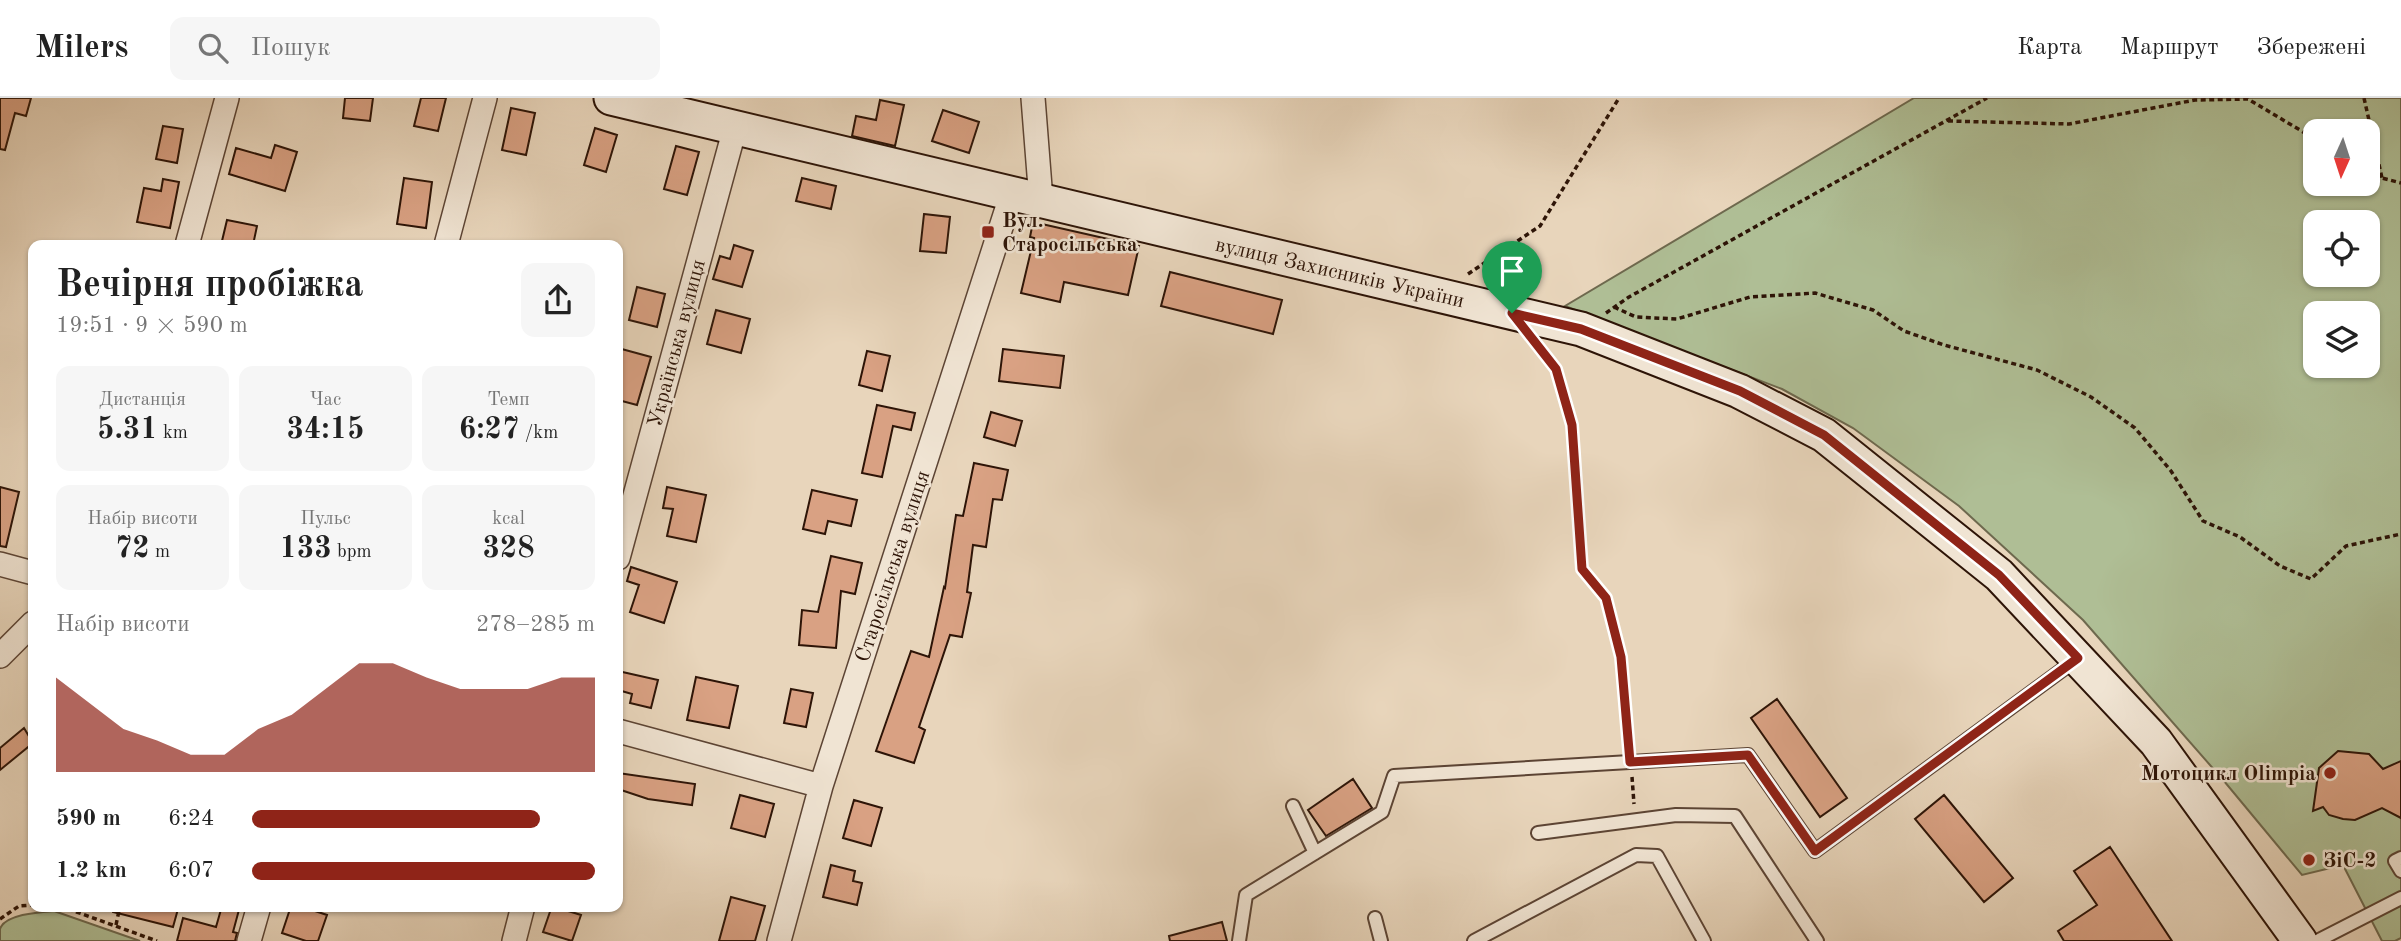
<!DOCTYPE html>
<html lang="uk">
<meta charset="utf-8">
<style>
:root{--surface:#fff;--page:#f6f6f6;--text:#222;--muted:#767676;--line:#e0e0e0;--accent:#8f2418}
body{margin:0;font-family:"Old Standard TT",serif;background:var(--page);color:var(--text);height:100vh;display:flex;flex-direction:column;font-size:26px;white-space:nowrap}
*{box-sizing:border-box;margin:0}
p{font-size:23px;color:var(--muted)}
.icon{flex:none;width:38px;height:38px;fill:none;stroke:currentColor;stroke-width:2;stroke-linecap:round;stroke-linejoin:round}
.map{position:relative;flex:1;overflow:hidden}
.sheet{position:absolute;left:28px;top:142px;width:595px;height:672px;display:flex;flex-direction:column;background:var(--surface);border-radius:14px;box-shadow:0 2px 5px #0004}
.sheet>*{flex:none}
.needle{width:46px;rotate:183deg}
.controls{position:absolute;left:2303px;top:21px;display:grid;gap:14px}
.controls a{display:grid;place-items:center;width:77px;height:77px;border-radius:14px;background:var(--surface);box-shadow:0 2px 5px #0004;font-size:35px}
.pin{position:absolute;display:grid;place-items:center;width:60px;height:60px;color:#fff;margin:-72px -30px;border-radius:50% 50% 50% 0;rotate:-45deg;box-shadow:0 0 7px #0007}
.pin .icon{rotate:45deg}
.round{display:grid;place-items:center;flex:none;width:74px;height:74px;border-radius:14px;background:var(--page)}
.head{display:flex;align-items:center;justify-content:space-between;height:119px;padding:0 28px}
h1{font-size:38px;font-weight:700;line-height:52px}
.metrics{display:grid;grid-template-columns:repeat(3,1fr);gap:10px;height:119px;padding:7px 28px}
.metrics div{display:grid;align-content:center;border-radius:14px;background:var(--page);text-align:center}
.metrics b{font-size:30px;font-weight:700}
.metrics small{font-size:19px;font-weight:400}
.metrics p{font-size:19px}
.chart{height:196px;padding:14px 28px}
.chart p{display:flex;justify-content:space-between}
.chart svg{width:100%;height:126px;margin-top:7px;fill:var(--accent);opacity:.7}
ul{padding:0 28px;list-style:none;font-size:23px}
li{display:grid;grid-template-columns:112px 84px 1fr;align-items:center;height:52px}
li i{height:18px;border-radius:9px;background:var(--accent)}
header{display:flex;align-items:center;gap:42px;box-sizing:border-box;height:98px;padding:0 35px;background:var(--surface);border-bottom:2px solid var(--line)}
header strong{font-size:33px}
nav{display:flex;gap:38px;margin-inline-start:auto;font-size:24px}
.search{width:490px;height:63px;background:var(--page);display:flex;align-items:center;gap:18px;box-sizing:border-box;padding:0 24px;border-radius:14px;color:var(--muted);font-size:26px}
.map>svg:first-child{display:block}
.green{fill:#afbe95;stroke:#6e694e;stroke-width:2;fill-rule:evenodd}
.building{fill:#d9a183;stroke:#2d1407;stroke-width:2}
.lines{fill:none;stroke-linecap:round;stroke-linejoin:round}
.lane-casing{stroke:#5c4434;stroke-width:16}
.street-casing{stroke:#5c4434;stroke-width:26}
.secondary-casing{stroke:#2d1407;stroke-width:37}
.path{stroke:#2d1407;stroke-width:3.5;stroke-dasharray:5 3.5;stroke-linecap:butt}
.lane{stroke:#f0e4d3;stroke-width:12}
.street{stroke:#f0e4d3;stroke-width:23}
.secondary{stroke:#f0e4d3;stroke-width:33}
.route-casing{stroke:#fff;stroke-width:14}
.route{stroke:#8f2418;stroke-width:9}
.poi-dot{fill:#8f2418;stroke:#f0e4d3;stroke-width:2.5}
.labels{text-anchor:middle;stroke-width:5;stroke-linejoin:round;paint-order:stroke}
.poi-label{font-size:21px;font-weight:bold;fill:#2d1407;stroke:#f0e4d3;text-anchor:start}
.street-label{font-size:21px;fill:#2d1407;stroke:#f0e4d3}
</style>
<header>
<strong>Milers</strong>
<div class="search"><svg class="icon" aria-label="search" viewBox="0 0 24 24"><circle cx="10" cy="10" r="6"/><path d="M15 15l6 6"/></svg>Пошук</div>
<nav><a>Карта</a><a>Маршрут</a><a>Збережені</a></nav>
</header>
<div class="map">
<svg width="2401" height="843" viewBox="0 0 2401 843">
<rect width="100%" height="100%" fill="#e8d5bb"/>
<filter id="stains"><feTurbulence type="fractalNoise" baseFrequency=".00286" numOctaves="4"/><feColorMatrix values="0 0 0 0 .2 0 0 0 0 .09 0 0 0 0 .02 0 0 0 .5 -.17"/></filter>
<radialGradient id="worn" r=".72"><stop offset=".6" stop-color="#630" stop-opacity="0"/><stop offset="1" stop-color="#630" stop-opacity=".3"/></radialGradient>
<!-- green -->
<path class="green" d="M1914,0h487v840l-6,3h-13l-39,-76 -41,10 -78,-94 -141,-161 -124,-114 -106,-78 -71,-39 -217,-83zM2315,33h53v53h-53zM2315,124h53v53h-53zM2315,215h53v53h-53z
M54,813l86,30h-140c0,-4 0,-8 0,-12 5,-15 41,-17 54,-18z"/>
<!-- building -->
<path class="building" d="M0,0h31l-5,18 -11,-3 -10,37 -5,-1z
M345,0h28l-3,23 -27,-3z
M421,0h25l-8,33 -24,-5z
M880,2l24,5 -9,41 -43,-10 4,-20 20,4z
M511,10l24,5 -9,42 -24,-5z
M943,12l36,12 -10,31 -37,-12z
M163,28l20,3 -6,34 -21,-4z
M595,30l22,7 -11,37 -22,-7z
M275,47l22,7 -12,39 -56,-17 7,-26 35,10z
M676,48l23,6 -12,43 -23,-6z
M404,80l28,4 -6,46 -29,-4z
M802,80l34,8 -5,23 -35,-8z
M163,81l16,3 -9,46 -33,-6 7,-34 17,3z
M924,116l26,3 -4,36 -26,-2z
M227,122l30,6 -4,19 -31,-4z
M1033,124l106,24 -11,49 -64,-13 -4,20 -39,-9 13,-55 -4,-1z
M734,147l19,6 -11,36 -29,-8 7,-23 10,3z
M1170,174l112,28 -9,34 -112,-28z
M637,189l28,7 -8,33 -28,-7z
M716,212l34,9 -9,34 -34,-9z
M618,250l33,9 -14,48 -19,-5z
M1003,251l61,7 -4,32 -61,-7z
M867,253l23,5 -8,35 -23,-6z
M877,307l38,8 -4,17 -18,-4 -11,51 -20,-4z
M991,314l31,9 -7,25 -31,-9z
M974,365l34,7 -6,30 -9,-1 -7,48 -13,-2 -6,47 4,1 -9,44 -12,-2 -31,92 6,3 -11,33 -38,-12 35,-100 18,6 15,-70 1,1 11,-73 7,1z
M0,389l19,5 -13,55 -6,-1z
M667,389l39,8 -10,47 -29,-6 6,-27 -10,-1z
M812,392l45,10 -6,26 -23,-5 -3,13 -22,-5z
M831,458l31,7 -7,31 -14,-3 -5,57 -37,-3 3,-35 16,2z
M631,469l46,15 -13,41 -34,-11 9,-27 -12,-4z
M618,573l40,9 -7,28 -21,-5 2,-9 -14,-4z
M696,579l42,9 -9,42 -42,-8z
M791,591l22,4 -7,34 -22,-4z
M1777,601l70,99 -27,19 -69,-99z
M24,630l9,15 -33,27v-22z
M2338,653l31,3 14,15 18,-8v57l-19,-10 -27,12 -12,-1 -14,-4 -6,-8 -10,4 6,-43z
M618,675l77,11 -3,21 -44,-6 -30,-10z
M1353,681l19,29 -46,28 -18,-26z
M740,697l34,9 -9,33 -34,-9z
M1944,697l69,83 -29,24 -69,-83z
M854,702l28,8 -11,38 -28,-8z
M2110,749l62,94h-108l-6,-10 39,-26 -23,-34z
M831,767l24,6 -2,10 9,2 -5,22 -34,-8z
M731,799l34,9 -10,35h-36z
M113,808h54l11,3 -5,18 -60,-15z
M222,808h18l-7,26 4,1 -2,8h-58l6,-23 33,9z
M291,808h9l27,9 -9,26h-12l-24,-8z
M552,808l29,9 -9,26 -29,-9z
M1222,824l5,19h-57l-1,-5z"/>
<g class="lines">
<!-- lane casing -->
<g class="lane-casing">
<path id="lane" d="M1293,708l22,47
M1538,735l138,-18 59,1 82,125
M2401,760l-6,3 6,10
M1375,820l6,23
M1239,843l7,-46 136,-83 12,-36 354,-21 67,96 262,-192
M1474,843l162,-86 21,1 47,85
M2317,843l84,-43"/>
</g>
<!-- street casing -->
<g class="street-casing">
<path id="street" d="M187,147l40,-147
M446,147l39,-147
M618,460l117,-430
M0,466l33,9
M0,558l33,-33
M618,633l203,55
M249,843l10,-35
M514,843l9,-35
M779,843l42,-155 191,-593 29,7 -8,-102"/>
</g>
<!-- secondary casing -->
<g class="secondary-casing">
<path id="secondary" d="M611,0l970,231 158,62 85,44 175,140 157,167 144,199"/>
</g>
<!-- path -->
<path class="path" d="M2364,0l18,80
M1948,23l121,3 126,-24 53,-1 67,40
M2368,72l14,8 19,5
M1468,176l72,-48 79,-128
M1614,209l22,10 41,2 73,-22 65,-4 58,17 31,21 40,14 93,25 54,27 44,31 36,43 32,50 37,16 40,29 31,13 35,-33 55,-12
M1606,215l23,-16 358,-199
M1537,247l19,24 16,56 10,144 24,29 15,59 8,91
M1632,679l2,27
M60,808l97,35
M0,821l19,-13 14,-1
M116,827l4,-19"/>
<!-- lane -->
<use href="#lane" class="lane"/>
<!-- street -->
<use href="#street" class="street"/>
<!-- secondary -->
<use href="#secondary" class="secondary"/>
</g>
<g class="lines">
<!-- route casing -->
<g class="route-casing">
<path id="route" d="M1512,215l69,16 159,62 84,44 175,140 79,83 -263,193 -67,-96 -118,7 -9,-105 -15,-59 -24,-29 -10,-144 -16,-56z"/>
</g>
<!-- route -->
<use href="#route" class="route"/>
</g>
<!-- markers -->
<g class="poi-dot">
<rect x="981" y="127" width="14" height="14" rx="3.5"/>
<circle cx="2330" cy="675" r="7"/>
<circle cx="2309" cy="762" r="7"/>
</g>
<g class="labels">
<!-- poi labels -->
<g class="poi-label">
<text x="1002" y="129">Вул.<tspan x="1002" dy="24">Старосільська</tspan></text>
<text x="2316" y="682" text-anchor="end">Мотоцикл Olimpia</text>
<text x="2323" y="769">ЗіС-2</text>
</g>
<!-- street labels -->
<g class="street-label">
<text transform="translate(1340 174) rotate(13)" y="7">вулиця Захисників України</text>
<text transform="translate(676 245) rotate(-75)" y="7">Українська вулиця</text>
<text transform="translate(892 468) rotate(-72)" y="7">Старосільська вулиця</text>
</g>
</g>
<rect width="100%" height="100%" filter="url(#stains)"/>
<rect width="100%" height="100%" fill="url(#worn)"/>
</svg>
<div class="controls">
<a><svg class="needle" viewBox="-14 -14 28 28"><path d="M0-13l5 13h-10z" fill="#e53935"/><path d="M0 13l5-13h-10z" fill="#767676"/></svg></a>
<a><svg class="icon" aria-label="locate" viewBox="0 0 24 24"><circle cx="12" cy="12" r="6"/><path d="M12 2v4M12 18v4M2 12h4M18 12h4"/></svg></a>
<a><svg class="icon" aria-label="layers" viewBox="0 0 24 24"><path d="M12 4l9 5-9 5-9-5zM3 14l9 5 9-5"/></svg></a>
</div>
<div class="pin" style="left:1512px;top:215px;background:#1e9e55"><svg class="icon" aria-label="arrive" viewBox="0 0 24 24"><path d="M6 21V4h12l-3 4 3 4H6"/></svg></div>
<section class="sheet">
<div class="head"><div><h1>Вечірня пробіжка</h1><p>19:51 · 9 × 590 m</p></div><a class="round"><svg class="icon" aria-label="share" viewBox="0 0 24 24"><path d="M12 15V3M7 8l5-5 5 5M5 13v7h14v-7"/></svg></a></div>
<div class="metrics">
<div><p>Дистанція</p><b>5.31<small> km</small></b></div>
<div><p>Час</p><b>34:15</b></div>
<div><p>Темп</p><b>6:27<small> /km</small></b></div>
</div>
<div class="metrics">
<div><p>Набір висоти</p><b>72<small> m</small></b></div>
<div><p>Пульс</p><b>133<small> bpm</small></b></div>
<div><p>kcal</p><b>328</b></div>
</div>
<div class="chart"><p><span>Набір висоти</span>278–285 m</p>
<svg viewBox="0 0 160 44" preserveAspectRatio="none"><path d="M0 44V11L10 20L20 29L30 33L40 38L50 38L60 29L70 24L80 15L90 6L100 6L110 11L120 15L130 15L140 15L150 11L160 11V44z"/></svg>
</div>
<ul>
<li><b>590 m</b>6:24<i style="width:84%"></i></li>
<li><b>1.2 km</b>6:07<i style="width:100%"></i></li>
</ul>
</section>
</div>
